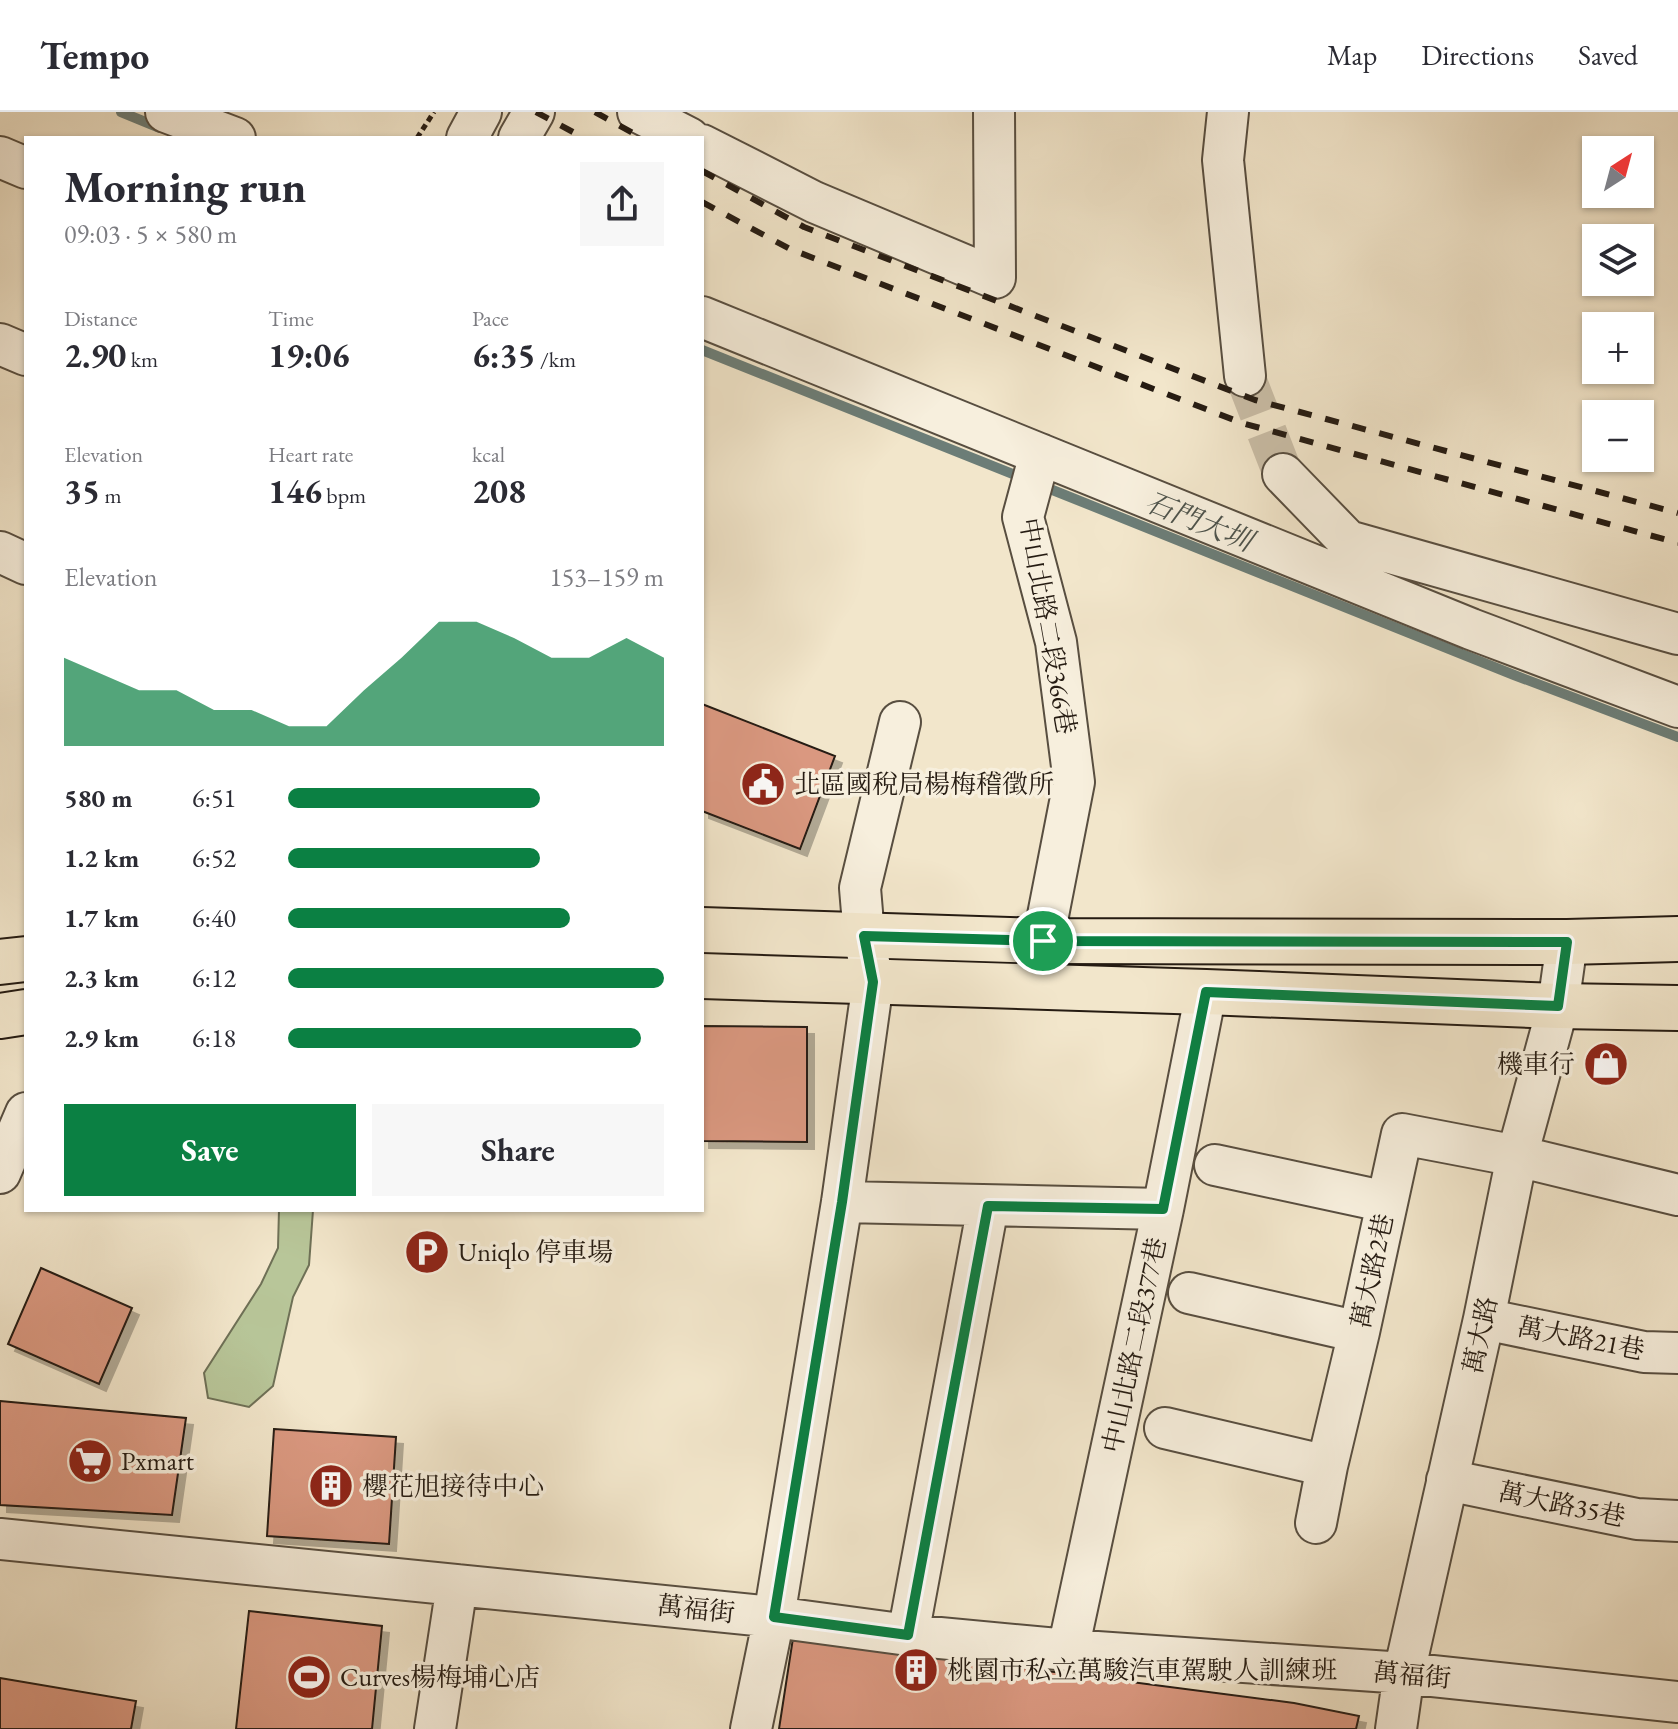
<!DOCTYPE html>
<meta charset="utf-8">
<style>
:root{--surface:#fff;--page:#f7f7f7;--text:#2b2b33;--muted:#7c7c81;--line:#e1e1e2;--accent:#0b8043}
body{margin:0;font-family:"EB Garamond","Noto Serif TC",serif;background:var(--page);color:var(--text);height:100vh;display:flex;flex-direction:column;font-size:30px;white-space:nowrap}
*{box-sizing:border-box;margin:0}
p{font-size:26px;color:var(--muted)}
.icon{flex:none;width:44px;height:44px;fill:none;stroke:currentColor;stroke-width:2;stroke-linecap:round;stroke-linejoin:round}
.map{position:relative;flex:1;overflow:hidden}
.panel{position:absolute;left:24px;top:24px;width:680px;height:1076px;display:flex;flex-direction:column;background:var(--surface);border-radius:0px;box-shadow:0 2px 6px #0004}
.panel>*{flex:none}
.needle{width:52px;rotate:36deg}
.tools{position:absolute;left:1582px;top:24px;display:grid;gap:16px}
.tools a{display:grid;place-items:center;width:72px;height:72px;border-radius:0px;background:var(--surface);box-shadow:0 2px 6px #0004;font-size:40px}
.pin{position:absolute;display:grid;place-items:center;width:68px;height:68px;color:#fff;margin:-34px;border:4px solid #fff;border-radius:50%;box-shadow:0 2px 8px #0007}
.round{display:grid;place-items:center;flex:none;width:84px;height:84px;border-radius:0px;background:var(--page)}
.head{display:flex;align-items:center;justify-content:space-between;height:136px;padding:0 40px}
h1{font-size:44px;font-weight:700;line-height:60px}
.metrics{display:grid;grid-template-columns:repeat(3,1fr);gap:12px;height:136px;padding:8px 40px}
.metrics div{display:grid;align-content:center}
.metrics b{font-size:34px;font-weight:700}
.metrics small{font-size:22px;font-weight:400}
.metrics p{font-size:22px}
.chart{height:224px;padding:16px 40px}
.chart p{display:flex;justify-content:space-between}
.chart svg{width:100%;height:144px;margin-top:8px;fill:var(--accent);opacity:.7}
.primary-button{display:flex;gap:16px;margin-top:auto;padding:16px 40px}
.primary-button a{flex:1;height:92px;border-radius:0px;background:var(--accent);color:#fff;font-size:32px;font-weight:700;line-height:92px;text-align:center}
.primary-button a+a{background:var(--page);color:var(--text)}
ul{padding:0 40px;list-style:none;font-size:26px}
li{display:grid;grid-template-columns:128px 96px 1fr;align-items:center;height:60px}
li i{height:20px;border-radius:10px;background:var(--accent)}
header{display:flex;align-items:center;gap:48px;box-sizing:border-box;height:112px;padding:0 40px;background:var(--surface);border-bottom:2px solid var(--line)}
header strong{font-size:38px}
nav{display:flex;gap:44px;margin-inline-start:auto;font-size:28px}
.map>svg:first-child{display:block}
.green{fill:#b8c699;stroke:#6e7056;stroke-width:2}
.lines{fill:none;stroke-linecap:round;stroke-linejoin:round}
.stream{stroke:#6c7d77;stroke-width:10}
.building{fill:#da9880;stroke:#251b12;stroke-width:2;filter:url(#shadow)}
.minor-tunnel{stroke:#c9bda6;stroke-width:40;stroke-dasharray:40 20;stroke-linecap:butt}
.minor-casing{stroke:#584e40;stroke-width:44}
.major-casing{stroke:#251b12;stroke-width:48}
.path{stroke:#251b12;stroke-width:5;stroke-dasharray:6 4;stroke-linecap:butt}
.minor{stroke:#f7efdd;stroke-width:40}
.major{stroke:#f2e6cb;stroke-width:44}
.rail{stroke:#251b12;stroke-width:6;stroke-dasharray:14 14;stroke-linecap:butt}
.route-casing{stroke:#fff;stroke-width:16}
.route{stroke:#0b8043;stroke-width:10}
.labels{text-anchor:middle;stroke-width:7;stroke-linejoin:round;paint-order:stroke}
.street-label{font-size:26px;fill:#251b12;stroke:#f7efdd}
.poi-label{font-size:26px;fill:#251b12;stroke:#f7efdd;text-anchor:start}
.water-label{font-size:28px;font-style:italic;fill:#4e544d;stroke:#f7efdd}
</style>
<header>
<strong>Tempo</strong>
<nav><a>Map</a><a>Directions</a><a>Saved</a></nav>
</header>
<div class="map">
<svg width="1678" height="1617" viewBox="0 0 1678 1617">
<defs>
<filter id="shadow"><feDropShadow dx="7" dy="7" stdDeviation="0" flood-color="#0004"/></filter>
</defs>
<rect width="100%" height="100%" fill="#f2e6cb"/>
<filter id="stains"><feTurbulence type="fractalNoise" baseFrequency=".0025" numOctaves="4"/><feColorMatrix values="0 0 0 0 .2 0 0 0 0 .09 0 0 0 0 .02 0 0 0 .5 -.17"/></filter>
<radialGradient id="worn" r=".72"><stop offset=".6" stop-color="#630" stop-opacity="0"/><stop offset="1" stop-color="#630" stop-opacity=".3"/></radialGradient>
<!-- green -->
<path class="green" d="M279,1098h34l-4,55 -16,32 -20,89 -24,21 -41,-9 -4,-25 57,-89 17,-36z"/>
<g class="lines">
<!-- stream -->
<path class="stream" d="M121,0l39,16
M702,238l323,129
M1040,373l474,190 164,62"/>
</g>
<!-- building -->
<path class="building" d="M702,592l133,52 -35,93 -98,-38z
M702,914l105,1v115l-105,-1z
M41,1156l91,40 -33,76 -91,-40z
M0,1289l186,17 -14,97 -172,-10z
M274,1317l122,8 -7,107 -122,-8z
M249,1499l133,15 -10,103h-136z
M793,1526l501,65 65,13 -3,13h-577z
M0,1566l136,23 -5,28h-131z"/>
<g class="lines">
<!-- minor-tunnel -->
<path class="minor-tunnel" d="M1245,264l38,98"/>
<!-- minor casing -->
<g class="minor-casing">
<path id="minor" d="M166,0l69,26
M638,0l51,26
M1228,0l-5,48 22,216
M467,26l14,-26
M519,26l15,-26
M702,33l112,57 181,76 -1,-166
M0,45l26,11
M702,205l769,312 207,78
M0,232l26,11
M1040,342l-17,63 33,125 18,140 -31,159
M1283,362l65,67 330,93
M0,440l26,12
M1215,1053l172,37
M0,1061l26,-60
M842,1090l321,7
M1189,1181l170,39
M1484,1207l160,33 34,1
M1165,1316l162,38
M1447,1368l190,39 41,2
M1316,1411l11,-57 32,-134 43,-198 115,22 161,39
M0,1427l774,78 134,18 160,15 336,23 274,29
M908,1523l80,-429
M1068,1538l95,-441 43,-217
M435,1617l22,-144
M751,1617l23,-112 68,-415 31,-220 -9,-46 -4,-48 40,-166
M1396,1617l8,-56 80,-354 33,-163 41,-150 9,-64"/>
</g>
<!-- major casing -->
<g class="major-casing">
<path id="major" d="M702,818l341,11 524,1 111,-3
M0,850l26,-3
M702,864l504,16 352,14 120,2
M0,904l26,-4"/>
</g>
<!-- path -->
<path class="path" d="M417,26l17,-26"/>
<!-- minor -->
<use href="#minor" class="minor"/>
<!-- major -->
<use href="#major" class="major"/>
<!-- rail -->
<path class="rail" d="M536,0l48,26
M595,0l47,26
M702,59l102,56 451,173 423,113
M702,90l88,47 452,174 436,120"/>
</g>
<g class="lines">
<!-- route casing -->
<g class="route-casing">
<path id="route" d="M864,824l179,5 524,1 -9,64 -352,-14 -43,217 -175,-3 -80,429 -134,-18 68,-415 31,-220z"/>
</g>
<!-- route -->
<use href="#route" class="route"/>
</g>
<!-- icons -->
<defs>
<g id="civic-disc" transform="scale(2.3)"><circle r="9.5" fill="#8f2418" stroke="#f7efdd"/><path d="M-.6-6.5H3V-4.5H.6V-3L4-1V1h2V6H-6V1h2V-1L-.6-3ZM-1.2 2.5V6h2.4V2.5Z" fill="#fff"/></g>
<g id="shop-disc" transform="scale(2.3)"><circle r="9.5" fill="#8f2418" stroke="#f7efdd"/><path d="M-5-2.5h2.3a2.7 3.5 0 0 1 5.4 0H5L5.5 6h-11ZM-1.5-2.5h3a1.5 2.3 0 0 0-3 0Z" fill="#fff"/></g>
<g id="parking-disc" transform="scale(2.3)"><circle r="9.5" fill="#8f2418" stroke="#f7efdd"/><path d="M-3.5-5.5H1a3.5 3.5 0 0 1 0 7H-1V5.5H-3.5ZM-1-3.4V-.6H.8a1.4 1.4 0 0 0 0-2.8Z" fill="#fff"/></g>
<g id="supermarket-disc" transform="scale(2.3)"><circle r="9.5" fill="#8f2418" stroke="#f7efdd"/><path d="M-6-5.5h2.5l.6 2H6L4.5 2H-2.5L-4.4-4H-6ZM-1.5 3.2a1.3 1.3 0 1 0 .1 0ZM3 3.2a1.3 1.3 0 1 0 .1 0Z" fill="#fff"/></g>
<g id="building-disc" transform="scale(2.3)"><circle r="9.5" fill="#8f2418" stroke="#f7efdd"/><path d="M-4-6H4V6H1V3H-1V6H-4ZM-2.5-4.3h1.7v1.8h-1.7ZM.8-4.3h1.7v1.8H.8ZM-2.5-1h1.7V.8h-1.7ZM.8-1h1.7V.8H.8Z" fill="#fff"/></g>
<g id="stadium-disc" transform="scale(2.3)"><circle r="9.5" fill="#8f2418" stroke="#f7efdd"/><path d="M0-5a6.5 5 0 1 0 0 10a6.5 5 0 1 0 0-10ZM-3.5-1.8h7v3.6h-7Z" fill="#fff"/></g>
</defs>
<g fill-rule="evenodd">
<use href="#civic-disc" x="763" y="672"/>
<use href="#shop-disc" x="1606" y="952"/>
<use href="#parking-disc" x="427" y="1140"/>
<use href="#supermarket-disc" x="90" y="1349"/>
<use href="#building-disc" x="331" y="1374"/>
<use href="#building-disc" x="916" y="1558"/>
<use href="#stadium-disc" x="309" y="1565"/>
</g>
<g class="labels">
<!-- street labels -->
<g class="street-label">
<text transform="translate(1048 514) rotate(80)" y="9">中山北路二段366巷</text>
<text transform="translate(1372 1159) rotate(-78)" y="9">萬大路2巷</text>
<text transform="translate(1480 1223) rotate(-78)" y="9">萬大路</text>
<text transform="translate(1581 1226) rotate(11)" y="9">萬大路21巷</text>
<text transform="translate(1134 1233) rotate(-78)" y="9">中山北路二段377巷</text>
<text transform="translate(1562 1392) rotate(12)" y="9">萬大路35巷</text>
<text transform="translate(696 1497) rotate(6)" y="9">萬福街</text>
<text transform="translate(1412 1563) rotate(5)" y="9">萬福街</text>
</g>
<!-- poi labels -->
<g class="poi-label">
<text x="794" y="681">北區國稅局楊梅稽徵所</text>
<text x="1575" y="961" text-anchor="end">機車行</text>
<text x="458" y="1149">Uniqlo 停車場</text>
<text x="121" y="1358">Pxmart</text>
<text x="362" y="1383">櫻花旭接待中心</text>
<text x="947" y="1567">桃園市私立萬駿汽車駕駛人訓練班</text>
<text x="340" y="1574">Curves楊梅埔心店</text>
</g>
<!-- water labels -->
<g class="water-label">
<text transform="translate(1199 409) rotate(22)" y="10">石門大圳</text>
</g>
</g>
<rect width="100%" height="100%" filter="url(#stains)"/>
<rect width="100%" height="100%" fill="url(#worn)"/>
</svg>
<div class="tools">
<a><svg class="needle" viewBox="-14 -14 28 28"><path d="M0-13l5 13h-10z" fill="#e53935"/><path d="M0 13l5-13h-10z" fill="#7c7c81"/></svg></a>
<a><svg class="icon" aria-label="layers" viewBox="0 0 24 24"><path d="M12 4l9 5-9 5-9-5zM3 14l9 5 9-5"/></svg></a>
<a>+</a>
<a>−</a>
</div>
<div class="pin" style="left:1043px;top:829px;background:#1e9e55"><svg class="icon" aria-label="arrive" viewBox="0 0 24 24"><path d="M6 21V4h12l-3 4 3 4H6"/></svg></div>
<section class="panel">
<div class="head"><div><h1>Morning run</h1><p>09:03 · 5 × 580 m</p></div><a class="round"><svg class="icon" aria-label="share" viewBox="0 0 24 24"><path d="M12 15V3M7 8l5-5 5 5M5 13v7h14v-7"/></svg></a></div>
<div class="metrics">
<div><p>Distance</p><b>2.90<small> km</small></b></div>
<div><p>Time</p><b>19:06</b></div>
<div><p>Pace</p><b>6:35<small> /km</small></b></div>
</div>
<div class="metrics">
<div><p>Elevation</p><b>35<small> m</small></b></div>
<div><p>Heart rate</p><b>146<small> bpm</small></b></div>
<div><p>kcal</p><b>208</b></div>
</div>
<div class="chart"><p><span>Elevation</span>153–159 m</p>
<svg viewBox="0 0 160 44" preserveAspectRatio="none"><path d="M0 44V17L10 22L20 27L30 27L40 33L50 33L60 38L70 38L80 27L90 17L100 6L110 6L120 11L130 17L140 17L150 11L160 17V44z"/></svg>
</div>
<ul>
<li><b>580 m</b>6:51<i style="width:67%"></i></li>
<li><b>1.2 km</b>6:52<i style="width:67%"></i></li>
<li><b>1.7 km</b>6:40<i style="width:75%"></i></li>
<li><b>2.3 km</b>6:12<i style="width:100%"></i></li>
<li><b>2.9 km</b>6:18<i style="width:94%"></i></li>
</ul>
<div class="primary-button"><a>Save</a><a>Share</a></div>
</section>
</div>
